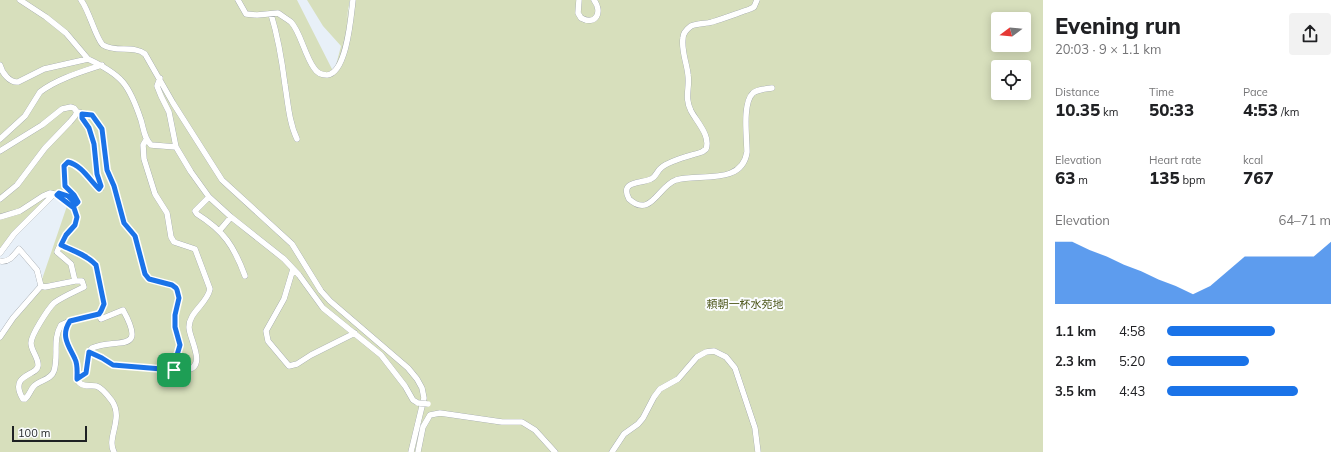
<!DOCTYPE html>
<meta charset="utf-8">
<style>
:root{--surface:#fff;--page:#f2f2f2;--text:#202124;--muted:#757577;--accent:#1a73e8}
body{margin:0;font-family:Mulish,"Noto Sans JP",sans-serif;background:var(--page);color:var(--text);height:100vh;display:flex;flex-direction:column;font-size:15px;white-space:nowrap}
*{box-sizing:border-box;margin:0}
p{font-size:13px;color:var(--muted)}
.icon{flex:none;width:22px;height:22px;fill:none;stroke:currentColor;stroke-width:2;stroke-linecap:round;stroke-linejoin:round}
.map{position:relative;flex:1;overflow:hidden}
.side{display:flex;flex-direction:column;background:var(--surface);width:300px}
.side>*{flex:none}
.needle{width:26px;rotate:254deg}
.fabs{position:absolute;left:991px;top:12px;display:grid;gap:8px}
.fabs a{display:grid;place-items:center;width:40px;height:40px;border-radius:4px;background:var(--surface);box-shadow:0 2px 10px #0003;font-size:20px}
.scale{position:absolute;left:12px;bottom:10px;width:75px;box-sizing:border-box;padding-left:4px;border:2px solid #1e2123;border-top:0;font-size:11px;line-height:14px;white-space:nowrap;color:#1e2123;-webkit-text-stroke:3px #fafcfe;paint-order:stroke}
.pin{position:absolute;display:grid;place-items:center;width:34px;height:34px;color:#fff;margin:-17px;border-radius:8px;box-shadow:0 2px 6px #0006}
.round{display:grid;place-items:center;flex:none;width:42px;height:42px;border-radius:4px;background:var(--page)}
.headline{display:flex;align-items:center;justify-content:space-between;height:68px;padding:0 12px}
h1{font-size:22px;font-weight:800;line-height:30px}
.metrics{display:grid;grid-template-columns:repeat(3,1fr);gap:6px;height:68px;padding:4px 12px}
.metrics div{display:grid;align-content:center}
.metrics b{font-size:17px;font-weight:800}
.metrics small{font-size:11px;font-weight:400}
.metrics p{font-size:11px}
.chart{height:112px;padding:8px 12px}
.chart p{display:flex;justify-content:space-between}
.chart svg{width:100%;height:72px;margin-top:4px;fill:var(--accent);opacity:.7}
ul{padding:0 12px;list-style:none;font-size:13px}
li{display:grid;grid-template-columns:64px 48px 1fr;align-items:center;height:30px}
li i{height:10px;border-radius:5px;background:var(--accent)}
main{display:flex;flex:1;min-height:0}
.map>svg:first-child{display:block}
.green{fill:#d7dfbc;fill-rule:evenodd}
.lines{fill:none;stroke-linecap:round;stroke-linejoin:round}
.minor-casing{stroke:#949ba2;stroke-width:6}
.minor{stroke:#fff;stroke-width:5.5}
.minor-bridge-casing{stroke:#949ba2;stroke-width:6;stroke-linecap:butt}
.minor-bridge{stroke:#fff;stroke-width:5.5}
.route-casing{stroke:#fff;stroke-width:8}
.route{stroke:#1a73e8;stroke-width:5}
.labels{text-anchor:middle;stroke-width:4;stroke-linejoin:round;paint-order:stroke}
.park-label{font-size:11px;fill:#4f591d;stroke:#fafcfe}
</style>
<main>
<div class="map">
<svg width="1043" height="452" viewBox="0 0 1043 452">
<rect width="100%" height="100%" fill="#e8f0f8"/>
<!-- green -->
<path class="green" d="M0,0h297l37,73 7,-27 -18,-20 -16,-26h43l-4,21 5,-21h692v452h-1043v-117l38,-44 29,-85 -3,-4 -13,-6 -51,55zM998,19h26v26h-26zM998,67h26v26h-26z"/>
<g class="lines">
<!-- minor casing -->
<g class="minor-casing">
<path id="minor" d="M81,0c8,10 15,39 22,45 13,8 31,0 42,9l28,49 49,77 70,64 29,47 9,10 78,67 9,11 5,9 2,10 -13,54
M238,0l8,14 11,1 21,-2c4,3 9,6 13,9 9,9 14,34 23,46 3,5 7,7 13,7 20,-2 24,-59 26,-75
M579,0l-1,13 3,5c15,8 22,-6 13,-18
M757,0l-3,7 -4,2c-12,4 -25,9 -38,13 -6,2 -15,1 -21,4 -4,3 -8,7 -8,12 -2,13 4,25 5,37 2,13 -4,22 3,36 6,11 20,25 15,38l-4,3c-12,4 -32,8 -41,16 -4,3 -5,9 -10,11 -9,5 -32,1 -22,20 22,20 29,-13 47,-19 23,-7 66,6 71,-28 0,-14 -5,-49 6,-59 5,-4 13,-4 19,-5
M271,14c7,23 11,47 14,71 3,18 4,37 12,54
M88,59c34,16 41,25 53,61 3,10 3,18 10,25l25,2
M0,65c2,8 10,18 18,17l26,-13 44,-10 -22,-26 -20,-16 -26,-17
M160,78l-3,8 4,10 8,16 7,35 15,25 18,25 22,20 53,42 15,16 24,33 58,47 24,31 8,14 5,3
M0,139l25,-23 15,-24c17,-13 41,-20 62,-27
M0,151l42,-26 20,-16 9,-2 3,1 3,4 15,3 10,14 5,41 7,16 10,37 11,14 10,37 4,5 23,6 4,3 1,2 2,8 -4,17v12l5,18 -6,20v4
M209,197l-14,14 2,3c27,17 37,32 48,62
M0,199l17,-14 28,-37 25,-26 5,-6 2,-4
M0,217l20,-6 23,-15 7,-3 7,2 2,-2 9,4 9,7 1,-2 -4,-7 -9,-9 -1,-20 4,-4c13,3 21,17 30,26h3l-4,-14 -3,-30 -5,-16 -6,-10 -1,-4
M220,230l11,-13
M61,245l19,9 13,8 3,3 8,39c-1,5 -3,9 -8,11l-26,6c-13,19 4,27 6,43 1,7 -2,16 5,20 5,3 10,1 15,2 5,1 13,11 16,15 12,18 -6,37 2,51
M0,253l14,-19 40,-40
M0,261c9,2 14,-6 19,-12l18,21 4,16 -28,32 -13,19
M293,269l-9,30 -18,32 2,10 21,25 8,-2 14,-9 44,-22
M41,286l4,1 30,-6 -4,-17 -14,-12c10,-28 40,-32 0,-57
M70,321l-9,4c-9,15 -2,30 -7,46 -3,9 -14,9 -20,15 -4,4 -4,9 -9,13h-2c-15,-25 14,-23 15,-33 1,-8 -7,-15 -7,-23 0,-8 17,-34 23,-40 8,-6 20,-11 30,-16l-2,-6h-7
M89,352l13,6 11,7 73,5c22,-3 3,-31 3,-43 0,-15 18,-23 21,-38l-15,-40 -21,-7 -3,-5 -4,-24 -12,-19 -11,-35 -1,-14 3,-5
M77,379l9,-6 3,-21 3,-4c24,-11 56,7 31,-38l-22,9 -2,-5
M418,452l5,-25 7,-12 10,-2 62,9h20l13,8 20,22
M612,452l12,-18 14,-10 5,-6 11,-21 6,-8 18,-10 19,-22 9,-5 8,-1 12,6 9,11 20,60 3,24"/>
</g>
<!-- minor -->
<use href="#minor" class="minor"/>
<!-- minor-bridge casing -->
<g class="minor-bridge-casing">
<path id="minor-bridge" d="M418,403l10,1"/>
</g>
<!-- minor-bridge -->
<use href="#minor-bridge" class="minor-bridge"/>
</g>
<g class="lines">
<!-- route casing -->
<g class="route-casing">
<path id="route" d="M82,114l10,1 10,14 5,41 7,16 10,37 11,13 10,38 4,5 23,6 4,3 1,2 2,8 -4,17v12l5,18 -6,20v5l-61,-5 -11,-7 -13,-6 -3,21 -9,6c0,-7 1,-14 -2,-20 -6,-13 -15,-23 -5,-38l29,-7 2,-3 3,-7 -8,-39c-9,-10 -23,-14 -35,-20l5,-10 9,-10 2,-8 -3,-9 -17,-13 2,-2 9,3 8,8 2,-2 -4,-7 -9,-9 -1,-20 4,-4c13,3 21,17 30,26l1,1 2,-3 -4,-12 -3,-30 -5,-16 -7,-10z"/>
</g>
<!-- route -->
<use href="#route" class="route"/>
</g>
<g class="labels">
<!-- park labels -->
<g class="park-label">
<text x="745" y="308">頼朝一杯水苑地</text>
</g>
</g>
</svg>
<div class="fabs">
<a><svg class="needle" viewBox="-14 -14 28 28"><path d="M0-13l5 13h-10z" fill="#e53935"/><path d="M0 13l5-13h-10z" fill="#757577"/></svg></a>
<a><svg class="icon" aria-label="locate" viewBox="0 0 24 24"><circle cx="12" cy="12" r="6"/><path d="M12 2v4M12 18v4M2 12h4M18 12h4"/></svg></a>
</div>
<div class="scale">100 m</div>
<div class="pin" style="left:174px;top:370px;background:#1e9e55"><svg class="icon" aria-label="arrive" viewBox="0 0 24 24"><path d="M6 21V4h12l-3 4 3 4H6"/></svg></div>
</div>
<section class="side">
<div class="headline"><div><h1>Evening run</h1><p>20:03 · 9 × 1.1 km</p></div><a class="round"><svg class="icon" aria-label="share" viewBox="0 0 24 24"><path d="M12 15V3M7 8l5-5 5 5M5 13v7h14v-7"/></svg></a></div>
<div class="metrics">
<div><p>Distance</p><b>10.35<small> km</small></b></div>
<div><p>Time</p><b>50:33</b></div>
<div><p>Pace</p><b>4:53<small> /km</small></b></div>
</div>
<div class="metrics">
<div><p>Elevation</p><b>63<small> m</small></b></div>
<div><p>Heart rate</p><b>135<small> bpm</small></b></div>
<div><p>kcal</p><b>767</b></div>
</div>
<div class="chart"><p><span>Elevation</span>64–71 m</p>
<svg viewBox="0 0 160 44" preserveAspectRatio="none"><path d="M0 44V6L10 6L20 11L30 15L40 20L50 24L60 29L70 33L80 38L90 33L100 24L110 15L120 15L130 15L140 15L150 15L160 6V44z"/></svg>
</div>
<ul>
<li><b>1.1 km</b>4:58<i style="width:66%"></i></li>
<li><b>2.3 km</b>5:20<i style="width:50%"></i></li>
<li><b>3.5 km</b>4:43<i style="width:80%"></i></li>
</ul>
</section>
</main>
